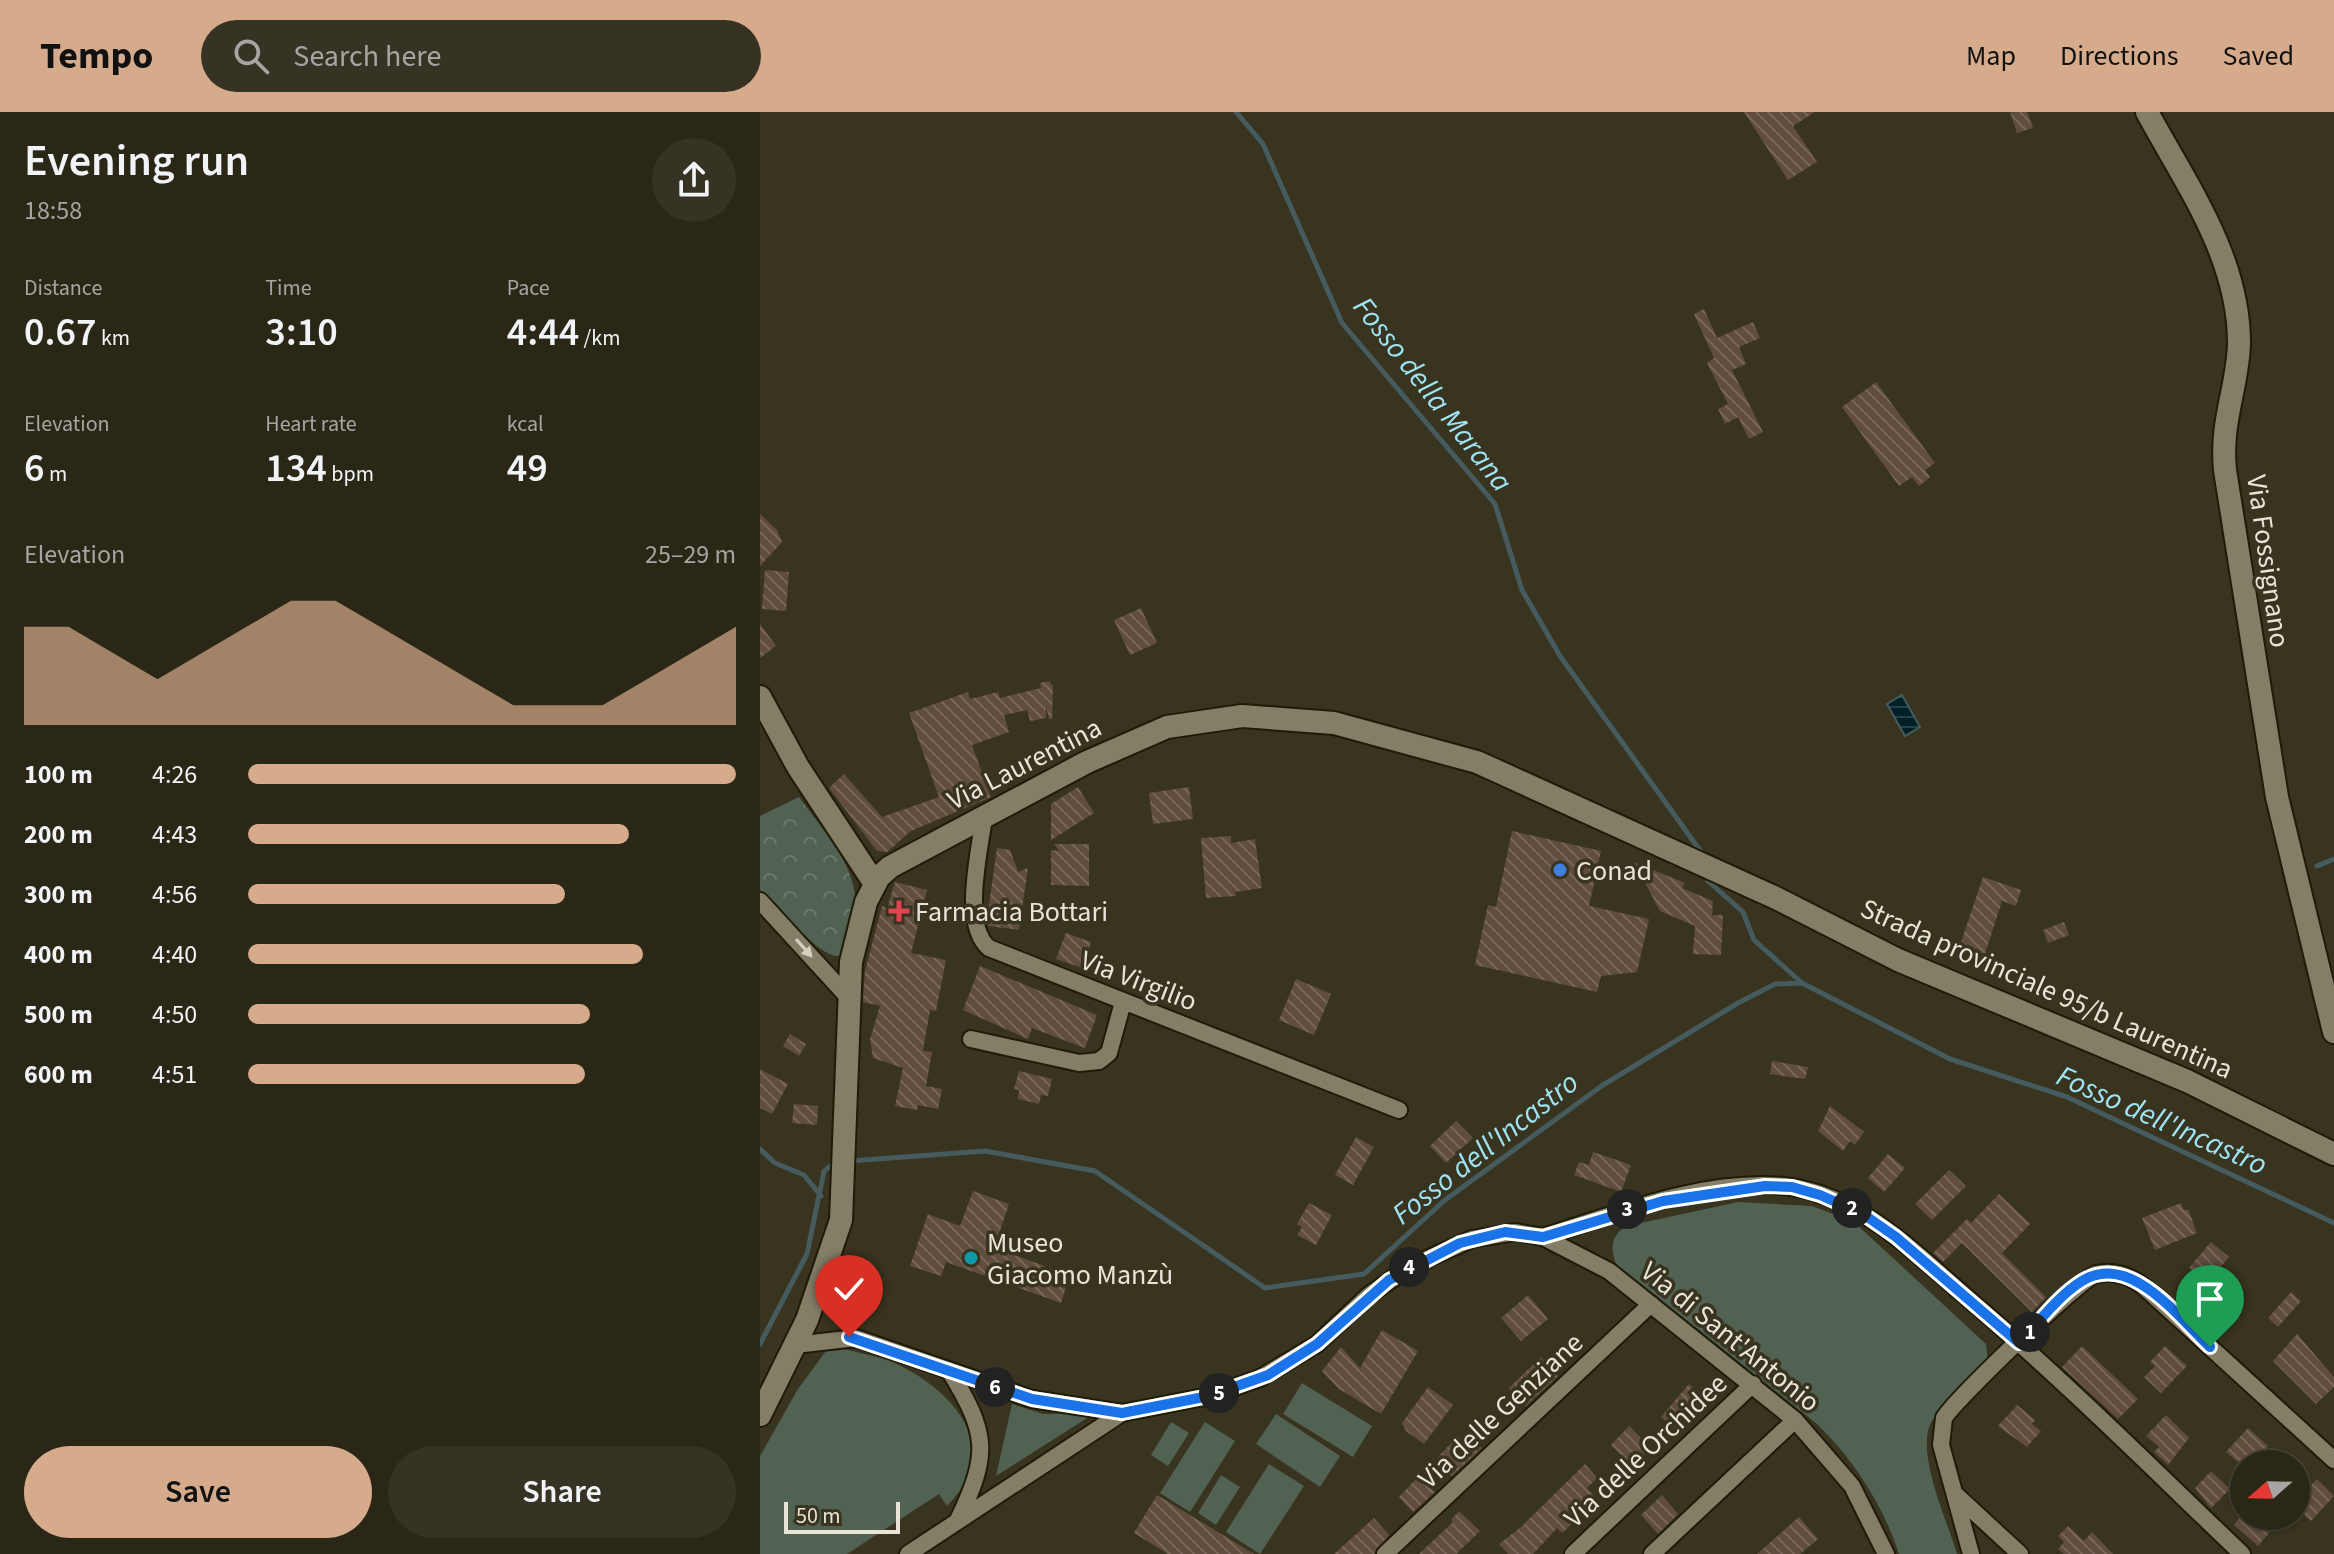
<!DOCTYPE html>
<meta charset="utf-8">
<style>
:root{--surface:#2b2717;--page:#373324;--text:#f1f3f6;--muted:#a6a5a1;--line:#474436;--accent:#d6ab8b}
body{margin:0;font-family:"Source Sans 3",sans-serif;background:var(--page);color:var(--text);height:100vh;display:flex;flex-direction:column;font-size:30px;white-space:nowrap}
*{box-sizing:border-box;margin:0}
p{font-size:26px;color:var(--muted)}
.icon{flex:none;width:44px;height:44px;fill:none;stroke:currentColor;stroke-width:2;stroke-linecap:round;stroke-linejoin:round}
.map{position:relative;flex:1;overflow:hidden}
.details{display:flex;flex-direction:column;background:var(--surface);width:760px}
.details>*{flex:none}
.needle{width:52px;rotate:250deg}
.buttons{position:absolute;left:1470px;top:1338px;display:grid;gap:16px}
.buttons a{display:grid;place-items:center;width:80px;height:80px;border-radius:50%;background:var(--surface);box-shadow:0 2px 6px #0004,0 0 0 2px var(--line);font-size:40px}
.scale{position:absolute;left:24px;bottom:20px;width:116px;box-sizing:border-box;padding-left:8px;border:4px solid #e8e5d8;border-top:0;font-size:22px;line-height:28px;white-space:nowrap;color:#e8e5d8;-webkit-text-stroke:6px #39341f;paint-order:stroke}
.pin{position:absolute;display:grid;place-items:center;width:68px;height:68px;color:#fff;margin:-82px -34px;border-radius:50% 50% 50% 0;rotate:-45deg;box-shadow:0 0 8px #0007}
.pin .icon{rotate:45deg}
.km{position:absolute;width:40px;height:40px;margin:-20px;border-radius:50%;background:#222;color:#fff;font-size:22px;line-height:40px;text-align:center}
.round{display:grid;place-items:center;flex:none;width:84px;height:84px;border-radius:42px;background:var(--page)}
.summary{display:flex;align-items:center;justify-content:space-between;height:136px;padding:0 24px}
h1{font-size:44px;font-weight:600;line-height:60px}
.stats{display:grid;grid-template-columns:repeat(3,1fr);gap:12px;height:136px;padding:8px 24px}
.stats div{display:grid;align-content:center}
.stats b{font-size:40px;font-weight:600}
.stats small{font-size:22px;font-weight:400}
.stats p{font-size:22px}
.chart{height:224px;padding:16px 24px}
.chart p{display:flex;justify-content:space-between}
.chart svg{width:100%;height:144px;margin-top:8px;fill:var(--accent);opacity:.7}
.primary-button{display:flex;gap:16px;margin-top:auto;padding:16px 24px}
.primary-button a{flex:1;height:92px;border-radius:48px;background:var(--accent);color:#111;font-size:32px;font-weight:600;line-height:92px;text-align:center}
.primary-button a+a{background:var(--page);color:var(--text)}
ul{padding:0 24px;list-style:none;font-size:26px}
li{display:grid;grid-template-columns:128px 96px 1fr;align-items:center;height:60px}
li i{height:20px;border-radius:10px;background:var(--accent)}
header{display:flex;align-items:center;gap:48px;box-sizing:border-box;height:112px;padding:0 40px;background:var(--accent);color:#111}
header strong{font-size:38px}
nav{display:flex;gap:44px;margin-inline-start:auto;font-size:28px}
.search{width:560px;height:72px;background:var(--page);display:flex;align-items:center;gap:20px;box-sizing:border-box;padding:0 28px;border-radius:44px;color:var(--muted);font-size:30px}
main{display:flex;flex:1;min-height:0}
.map>svg:first-child{display:block}
.grass{fill:#516152}
.forest{fill:url(#forest-crowns)}
.water{fill:url(#water-rules);stroke:#465b5d;stroke-width:2}
.lines{fill:none;stroke-linecap:round;stroke-linejoin:round}
.stream{stroke:#465b5d;stroke-width:5}
.building{fill:url(#building-back-hatch)}
.street-casing{stroke:#201b07;stroke-width:20}
.secondary-casing{stroke:#201b07;stroke-width:26}
.street{stroke:#847e66;stroke-width:16}
.secondary{stroke:#847e66;stroke-width:22}
.oneway{fill:#d4d0c1}
.route-casing{stroke:#fff;stroke-width:16}
.route{stroke:#1a73e8;stroke-width:10}
.shop-dot{fill:#3f7fe0;stroke:#39341f;stroke-width:3}
.health-dot{fill:#e0444e;stroke:#39341f;stroke-width:3}
.culture-dot{fill:#0f9aa8;stroke:#39341f;stroke-width:3}
.labels{text-anchor:middle;stroke-width:7;stroke-linejoin:round;paint-order:stroke}
.street-label{font-size:28px;fill:#e8e5d8;stroke:#39341f}
.poi-label{font-size:28px;fill:#e8e5d8;stroke:#39341f;text-anchor:start}
.water-label{font-size:30px;font-style:italic;fill:#9fe4f5;stroke:#39341f}
</style>
<header>
<strong>Tempo</strong>
<div class="search"><svg class="icon" aria-label="search" viewBox="0 0 24 24"><circle cx="10" cy="10" r="6"/><path d="M15 15l6 6"/></svg>Search here</div>
<nav><a>Map</a><a>Directions</a><a>Saved</a></nav>
</header>
<main>
<section class="details">
<div class="summary"><div><h1>Evening run</h1><p>18:58</p></div><a class="round"><svg class="icon" aria-label="share" viewBox="0 0 24 24"><path d="M12 15V3M7 8l5-5 5 5M5 13v7h14v-7"/></svg></a></div>
<div class="stats">
<div><p>Distance</p><b>0.67<small> km</small></b></div>
<div><p>Time</p><b>3:10</b></div>
<div><p>Pace</p><b>4:44<small> /km</small></b></div>
</div>
<div class="stats">
<div><p>Elevation</p><b>6<small> m</small></b></div>
<div><p>Heart rate</p><b>134<small> bpm</small></b></div>
<div><p>kcal</p><b>49</b></div>
</div>
<div class="chart"><p><span>Elevation</span>25–29 m</p>
<svg viewBox="0 0 160 44" preserveAspectRatio="none"><path d="M0 44V14L10 14L20 22L30 30L40 22L50 14L60 6L70 6L80 14L90 22L100 30L110 38L120 38L130 38L140 30L150 22L160 14V44z"/></svg>
</div>
<ul>
<li><b>100 m</b>4:26<i style="width:100%"></i></li>
<li><b>200 m</b>4:43<i style="width:78%"></i></li>
<li><b>300 m</b>4:56<i style="width:65%"></i></li>
<li><b>400 m</b>4:40<i style="width:81%"></i></li>
<li><b>500 m</b>4:50<i style="width:70%"></i></li>
<li><b>600 m</b>4:51<i style="width:69%"></i></li>
</ul>
<div class="primary-button"><a>Save</a><a>Share</a></div>
</section>
<div class="map">
<svg width="1574" height="1442" viewBox="0 0 1574 1442">
<defs>
<pattern id="forest-crowns" width="20" height="18" patternUnits="userSpaceOnUse" patternTransform="scale(2)"><rect width="20" height="18" fill="#516152"/><path d="M2 6a3 3 0 1 1 6 0M12 15a3 3 0 1 1 6 0" fill="none" stroke="#6a786a"/></pattern>
<pattern id="water-rules" width="6" height="5" patternUnits="userSpaceOnUse" patternTransform="scale(2)"><rect width="6" height="5" fill="#002028"/><path d="M0 2.5h6" fill="none" stroke="#254046"/></pattern>
<pattern id="building-back-hatch" width="6" height="6" patternUnits="userSpaceOnUse" patternTransform="scale(2)"><rect width="6" height="6" fill="#604d3e"/><path d="M-1 5l2 2M0 0l6 6M5-1l2 2" fill="none" stroke="#776659"/></pattern>
</defs>
<rect width="100%" height="100%" fill="#39341f"/>
<!-- grass -->
<path class="grass" d="M978,1090l74,4 42,16 132,122 2,18c-18,18 -43,37 -56,59 -18,30 16,101 25,133h-58c-16,-49 -45,-94 -82,-130l-201,-160c-6,-15 -5,-30 11,-38z
M85,1237c17,5 38,8 54,16 58,29 104,84 48,141l-8,-12 -92,60h-87v-98l38,-67 28,-38z
M542,1271l70,43 -19,31 -70,-43z
M252,1292l31,10 52,-1 -99,63z
M516,1302l64,42 -20,31 -64,-43z
M411,1310l18,11 -21,33 -17,-11z
M445,1310l30,19 -45,71 -30,-19z
M509,1352l35,22 -44,68 -34,-22z
M461,1363l19,12 -24,38 -18,-12z"/>
<!-- forest -->
<path class="forest" d="M39,685c22,31 61,71 56,112 -2,15 -7,30 -11,44l-6,3c-20,1 -60,-51 -78,-66v-74z"/>
<!-- water -->
<path class="water" d="M1142,583l18,32 -15,9 -18,-32z"/>
<g class="lines">
<!-- stream -->
<path class="stream" d="M476,0l27,32 79,179 153,181 27,86 38,66 144,200
M1557,754l17,-7
M948,769l35,31 11,28 48,43
M0,1037l15,14 29,12 17,21
M90,1049l135,-10 110,20 170,117 99,-14 81,-74 158,-115 135,-82 37,-19 27,-1 148,76 117,38 267,126
M0,1232l47,-90 17,-83 12,-9"/>
</g>
<!-- building -->
<path class="building" d="M984,0h71l-22,14 24,36 -29,18z
M1250,0h17l6,16 -16,5z
M944,197l13,29 36,-16 7,16 -21,9 7,17 -14,6 31,62 -14,7 -11,-22 -13,7 -7,-15 10,-5 -21,-41 7,-5 -20,-44z
M1116,270l59,81 -10,7 5,7 -11,9 -7,-9 -13,9 -57,-79z
M0,402l17,16 5,12 -22,24z
M5,458l24,2 -3,39 -24,-2z
M381,496l16,35 -27,12 -16,-35z
M0,512l16,22 -16,12z
M289,569l4,5 -1,33h-3l-3,-13v12l-16,3 -3,-11 -23,5 5,17 -37,13 19,52 -80,34 -24,21 -10,-1 -48,-63 15,-14 38,43 57,-20 -30,-84 59,-21 2,7 28,-7 2,6 41,-10 -1,-5z
M318,675l16,26 -43,27v-36z
M429,675l4,32 -40,5 -4,-31z
M752,719l89,20 -12,55 60,13 -12,53 -36,4 -4,16 -122,-27 13,-60 8,2z
M471,724v7l24,-4 7,49 -27,4 1,4 -30,2 -5,-60z
M294,732h35v42l-38,-1v-35l8,1z
M237,736l13,2 8,22 10,-4 -9,62 -31,-4 -1,-6z
M874,750l51,21 -3,5 31,13 -1,14h11l-2,40 -28,-1 2,-28 -35,-15z
M1223,765l38,13 -5,16 -14,-5 -17,53 -25,-9z
M135,770l32,8 -16,63 35,7 -10,51 -6,-1 -7,41 9,1 -6,34 16,3 -4,20 -20,-4 -1,5 -22,-4 8,-38 -30,-10 -3,-19 10,-33 -17,-4 2,-31 17,-65 5,2z
M1304,810l5,13 -21,8 -5,-13z
M306,821l25,9 -9,26 -26,-9z
M220,854l117,49 -12,33 -53,-20 -4,11 -65,-29z
M536,867l35,15 -17,41 -35,-15z
M30,922l16,10 -7,12 -16,-10z
M1012,949l36,6 -3,12 -35,-5z
M0,957l28,15 -16,30 -12,-6z
M259,959l33,8 -4,17 -7,-1 -2,9 -21,-5 1,-9 -5,-1z
M34,992l24,2 -1,19 -25,-2z
M1070,994l34,26 -9,13 -5,-4 -7,10 -25,-20z
M696,1009l17,17 -27,25 -16,-17z
M596,1025l18,10 -21,38 -18,-10z
M833,1040l38,13 -10,27 -47,-17 5,-13 10,3z
M1128,1042l17,14 -21,24 -16,-14z
M1189,1058l17,16 -34,34 -17,-16z
M213,1079l36,13 -15,44 76,27 -9,28 -115,-41 -5,14 -31,-10 18,-52 32,12z
M1239,1082l31,30 -28,29 44,44 -14,15 -70,-69 -19,19 -10,-9 34,-34 4,4z
M549,1091l23,12 -16,30 -19,-10 5,-8 -5,-3z
M1421,1091l3,7 4,-1 9,24 -42,17 -13,-32z
M1451,1130l18,15 -22,26 -18,-15z
M1531,1180l10,9 -23,26 -10,-9z
M768,1183l20,24 -27,22 -20,-23z
M622,1218l36,21 -37,63 -42,-25 -17,-18 19,-24 19,21z
M1537,1222l37,43v10l-18,17 -43,-43z
M1322,1234l56,53 -20,20 -56,-52z
M1405,1234l22,20 -26,27 -17,-16 11,-11 -5,-4z
M781,1245l17,19 -32,30 -17,-18z
M929,1272l17,14 -28,33 -17,-14z
M668,1275l25,18 -29,39 -18,-13 -4,-8z
M1257,1293l18,15 -3,4 9,7 -14,16 -29,-21z
M1406,1303l23,23 -21,27 -14,-13 5,-5 -13,-11z
M869,1314l22,22 -18,19 -22,-22z
M1488,1316l20,18 -16,18h-12l-14,-12z
M698,1324l8,8 5,-6 11,10 -30,28 -14,-14v-5z
M825,1352l12,14 -10,10 8,9 -25,22 3,4 -11,10 -5,-5 -24,26h-25l-9,-10 22,-17z
M1451,1359l19,18 -19,19 -16,-20z
M659,1364l16,16 -22,20 -14,-15z
M1536,1367l11,10 10,-10 17,17 -23,25 -15,-14z
M397,1383l97,59h-86l-34,-21z
M902,1383l16,19 -20,20 -17,-19z
M699,1399l21,20 -24,23h-37l34,-32 -2,-2z
M1481,1404h20l13,11 -16,19 -24,-21z
M1039,1405l19,22 -18,15h-43z
M614,1406l15,17 -15,19h-40z
M1308,1414l16,15 8,-9 21,22h-49l-6,-5 6,-7 -6,-6z"/>
<g class="lines">
<!-- street casing -->
<g class="street-casing">
<path id="street" d="M224,705c-4,33 -23,108 5,131l410,162
M0,789l87,95
M211,927l108,24 20,-2 10,-8 14,-51
M783,1125c74,-24 170,-61 248,-50 73,11 127,69 181,115 94,80 181,167 270,252
M35,1233l61,-7 176,61 90,14
M189,1258c39,64 41,83 9,150
M1196,1383l64,59
M148,1442l214,-141 87,-17 51,-18 57,-34 51,-48 41,-29 63,-28 43,-7 28,5 66,34 186,149 57,66 34,68
M625,1442l266,-250
M813,1442l180,-170
M892,1442l143,-134
M1211,1442l-30,-109 3,-27c11,-18 136,-139 152,-144 17,-4 32,1 46,11l192,175"/>
</g>
<!-- secondary casing -->
<g class="secondary-casing">
<path id="secondary" d="M1387,0c39,72 92,145 92,231 -1,44 -19,78 -14,127l52,327 57,235
M0,585l38,70 77,117
M0,1303l47,-95 34,-100 10,-258 15,-60 13,-25 11,-10 197,-105 80,-35 75,-11 92,7 143,39 299,136 122,62 289,121 147,73"/>
</g>
<!-- street -->
<use href="#street" class="street"/>
<!-- secondary -->
<use href="#secondary" class="secondary"/>
</g>
<!-- one-way arrows -->
<defs><path id="oneway-solid" d="M-6-.8H1V-3.2L6.5 0L1 3.2V.8H-6Z" transform="scale(2)"/></defs>
<use class="oneway" href="#oneway-solid" transform="translate(44 836) rotate(48)"/>
<g class="lines">
<!-- route casing -->
<g class="route-casing">
<path id="route" d="M89,1225l183,62 90,14 87,-17 59,-21 49,-31 72,-64 71,-37 45,-11 38,5 120,-36 102,-15 27,1 28,8 43,19 33,23 123,106c20,-21 39,-47 63,-62 48,-30 97,37 128,66"/>
</g>
<!-- route -->
<use href="#route" class="route"/>
</g>
<!-- markers -->
<circle class="shop-dot" cx="800" cy="758" r="8"/>
<path class="health-dot" d="M135 787h8v8h8v8h-8v8h-8v-8h-8v-8h8z"/>
<circle class="culture-dot" cx="211" cy="1146" r="8"/>
<g class="labels">
<!-- street labels -->
<g class="street-label">
<text transform="translate(1509 449) rotate(82)" y="10">Via Fossignano</text>
<text transform="translate(264 651) rotate(-27)" y="10">Via Laurentina</text>
<text transform="translate(379 868) rotate(21)" y="10">Via Virgilio</text>
<text transform="translate(1287 876) rotate(24)" y="10">Strada provinciale 95/b Laurentina</text>
<text transform="translate(971 1224) rotate(39)" y="10">Via di Sant'Antonio</text>
<text transform="translate(740 1298) rotate(-43)" y="10">Via delle Genziane</text>
<text transform="translate(885 1338) rotate(-43)" y="10">Via delle Orchidee</text>
</g>
<!-- poi labels -->
<g class="poi-label">
<text x="816" y="768">Conad</text>
<text x="155" y="809">Farmacia Bottari</text>
<text x="227" y="1140">Museo<tspan x="227" dy="32">Giacomo Manzù</tspan></text>
</g>
<!-- water labels -->
<g class="water-label">
<text transform="translate(673 282) rotate(52)" y="10">Fosso della Marana</text>
<text transform="translate(1402 1008) rotate(24)" y="10">Fosso dell'Incastro</text>
<text transform="translate(725 1036) rotate(-38)" y="10">Fosso dell'Incastro</text>
</g>
</g>
</svg>
<div class="buttons">
<a><svg class="needle" viewBox="-14 -14 28 28"><path d="M0-13l5 13h-10z" fill="#e53935"/><path d="M0 13l5-13h-10z" fill="#a6a5a1"/></svg></a>
</div>
<div class="scale">50 m</div>
<div class="pin" style="left:1450px;top:1235px;background:#1e9e55"><svg class="icon" aria-label="arrive" viewBox="0 0 24 24"><path d="M6 21V4h12l-3 4 3 4H6"/></svg></div>
<div class="pin" style="left:89px;top:1225px;background:#d93025"><svg class="icon" aria-label="check" viewBox="0 0 24 24"><path d="M5 12l5 5 9-10"/></svg></div>
<b class="km" style="left:1270px;top:1220px">1</b>
<b class="km" style="left:1092px;top:1096px">2</b>
<b class="km" style="left:867px;top:1097px">3</b>
<b class="km" style="left:649px;top:1155px">4</b>
<b class="km" style="left:459px;top:1281px">5</b>
<b class="km" style="left:235px;top:1275px">6</b>
</div>
</main>
